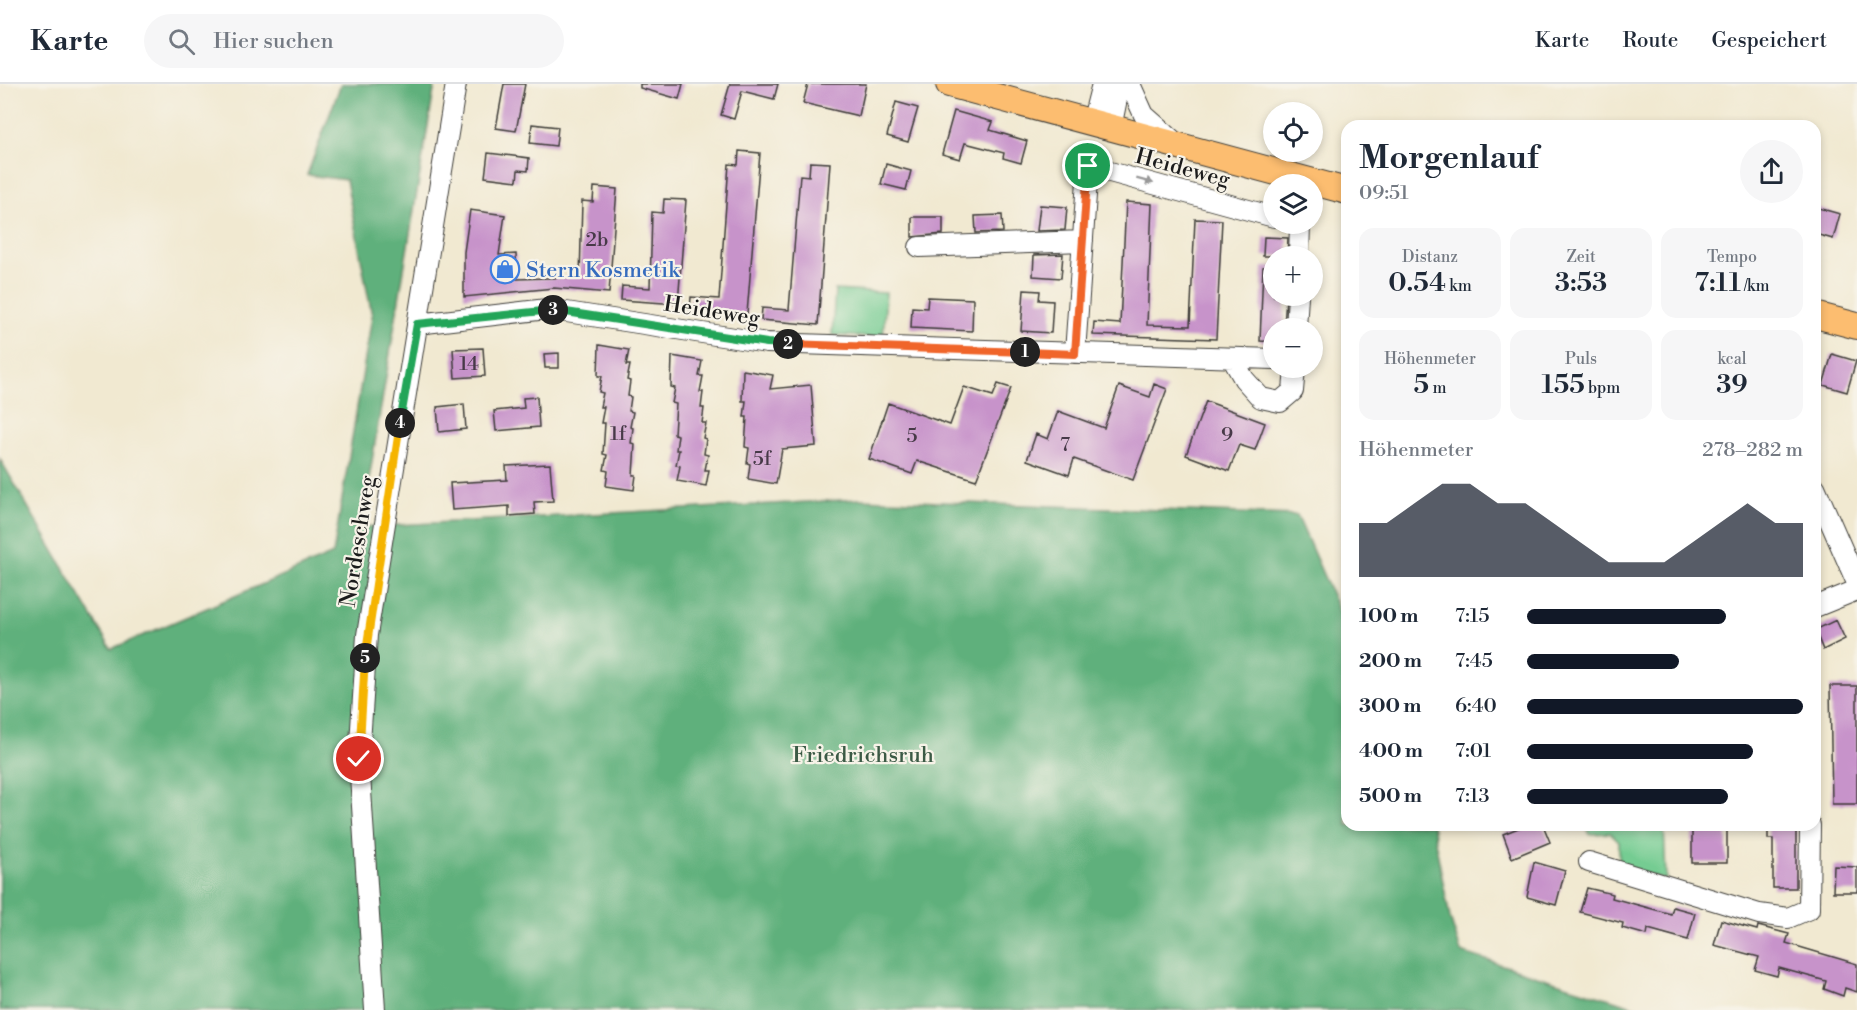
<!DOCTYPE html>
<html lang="de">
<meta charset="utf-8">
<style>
:root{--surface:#fff;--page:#f6f6f7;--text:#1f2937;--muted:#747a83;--line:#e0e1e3;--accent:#111827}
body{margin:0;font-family:"Libre Bodoni",serif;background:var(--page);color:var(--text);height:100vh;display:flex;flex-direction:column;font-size:22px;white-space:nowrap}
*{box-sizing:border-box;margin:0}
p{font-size:20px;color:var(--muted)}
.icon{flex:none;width:33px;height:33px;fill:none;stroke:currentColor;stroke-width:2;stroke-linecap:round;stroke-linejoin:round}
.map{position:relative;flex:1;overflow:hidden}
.drawer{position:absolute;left:1341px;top:36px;width:480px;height:711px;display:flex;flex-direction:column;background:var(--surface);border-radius:18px;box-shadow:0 3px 9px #0003}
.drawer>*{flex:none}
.controls{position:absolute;left:1263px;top:18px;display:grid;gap:12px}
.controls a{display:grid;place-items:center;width:60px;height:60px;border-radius:50%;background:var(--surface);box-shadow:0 3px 9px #0003;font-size:30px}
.pin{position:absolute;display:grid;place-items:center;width:51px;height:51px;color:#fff;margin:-26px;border:3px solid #fff;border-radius:50%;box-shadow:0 2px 6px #0007}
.km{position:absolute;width:30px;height:30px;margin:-15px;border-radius:50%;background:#222;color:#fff;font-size:16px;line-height:30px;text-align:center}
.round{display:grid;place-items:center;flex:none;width:63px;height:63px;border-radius:32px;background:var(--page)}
.head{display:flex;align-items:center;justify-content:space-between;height:102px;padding:0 18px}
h1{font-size:33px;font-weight:600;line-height:45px}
.metrics{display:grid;grid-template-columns:repeat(3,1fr);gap:9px;height:102px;padding:6px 18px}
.metrics div{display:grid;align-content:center;border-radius:15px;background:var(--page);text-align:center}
.metrics b{font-size:26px;font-weight:600}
.metrics small{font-size:16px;font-weight:400}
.metrics p{font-size:16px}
.chart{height:168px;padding:12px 18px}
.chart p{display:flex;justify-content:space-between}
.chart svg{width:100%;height:108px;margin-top:6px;fill:var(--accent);opacity:.7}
ul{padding:0 18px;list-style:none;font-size:20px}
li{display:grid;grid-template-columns:96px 72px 1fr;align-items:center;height:45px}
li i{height:15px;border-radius:8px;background:var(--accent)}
header{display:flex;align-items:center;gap:36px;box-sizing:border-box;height:84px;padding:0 30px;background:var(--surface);border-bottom:2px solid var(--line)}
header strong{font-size:28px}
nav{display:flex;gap:33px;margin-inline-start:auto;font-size:21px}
.search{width:420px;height:54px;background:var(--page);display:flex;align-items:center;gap:15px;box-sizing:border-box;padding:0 21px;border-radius:33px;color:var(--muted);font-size:22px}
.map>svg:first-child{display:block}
.green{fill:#74cc92;stroke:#487457;stroke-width:1.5}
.forest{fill:#5fb07c;stroke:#3e664c;stroke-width:1.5}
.building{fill:#c793ca}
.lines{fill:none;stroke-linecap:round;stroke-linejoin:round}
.minor-casing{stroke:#3c3b37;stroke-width:22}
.major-casing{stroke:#3c3b37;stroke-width:28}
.minor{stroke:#fff;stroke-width:20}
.major{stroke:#fcbd6f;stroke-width:26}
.oneway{fill:#999}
.split-1-casing{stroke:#fff;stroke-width:12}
.split-2-casing{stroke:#fff;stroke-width:12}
.split-3-casing{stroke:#fff;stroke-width:12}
.split-4-casing{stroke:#fff;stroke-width:12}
.split-5-casing{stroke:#fff;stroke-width:12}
.split-6-casing{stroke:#fff;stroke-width:12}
.split-1{stroke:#f0652b;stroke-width:8}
.split-2{stroke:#f0652b;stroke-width:8}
.split-3{stroke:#22a559;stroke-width:8}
.split-4{stroke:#22a559;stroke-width:8}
.split-5{stroke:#f5b400;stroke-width:8}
.split-6{stroke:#f5b400;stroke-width:8}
.labels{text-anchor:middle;stroke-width:4.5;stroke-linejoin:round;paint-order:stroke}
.number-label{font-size:20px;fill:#473a48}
.street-label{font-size:22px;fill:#1c1c1c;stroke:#f7f3e8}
.shop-label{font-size:22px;fill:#366cbe;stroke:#f7f3e8;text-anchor:start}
.park-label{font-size:22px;fill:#3b5a45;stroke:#f7f3e8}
</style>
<header>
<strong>Karte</strong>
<div class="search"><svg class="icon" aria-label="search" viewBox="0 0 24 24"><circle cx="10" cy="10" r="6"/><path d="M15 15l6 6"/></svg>Hier suchen</div>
<nav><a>Karte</a><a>Route</a><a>Gespeichert</a></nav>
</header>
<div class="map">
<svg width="1857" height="926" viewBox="0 0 1857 926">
<rect width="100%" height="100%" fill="#f7f3e8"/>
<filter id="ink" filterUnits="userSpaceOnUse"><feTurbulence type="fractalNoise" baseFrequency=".0167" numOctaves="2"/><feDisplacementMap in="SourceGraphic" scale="12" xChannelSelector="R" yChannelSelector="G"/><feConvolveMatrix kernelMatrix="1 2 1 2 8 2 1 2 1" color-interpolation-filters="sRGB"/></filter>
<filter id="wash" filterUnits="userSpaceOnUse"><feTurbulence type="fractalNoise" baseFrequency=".008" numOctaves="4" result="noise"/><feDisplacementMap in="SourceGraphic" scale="24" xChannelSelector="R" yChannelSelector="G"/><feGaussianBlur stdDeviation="1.35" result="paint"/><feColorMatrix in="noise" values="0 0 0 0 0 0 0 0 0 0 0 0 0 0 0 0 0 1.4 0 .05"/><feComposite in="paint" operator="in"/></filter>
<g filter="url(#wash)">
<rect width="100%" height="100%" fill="#f1e9d1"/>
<!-- green -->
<path class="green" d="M835,206l51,3 -3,45 -51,-3z
M1585,741h79l2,55 -47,-15v-23l-9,-9 -21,1z"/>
<!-- forest -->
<path class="forest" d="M341,0h94l-74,443 499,-28 437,16 50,114v196h85l18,93 11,34 184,58h-1645v-551l111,190 222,-95 39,-238 -26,-136 -39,-5z"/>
<g id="blocks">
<!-- building -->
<path class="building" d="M504,0h21l-9,47 -20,-3z
M640,0h43l-4,15 -39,-11z
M730,0h48l-4,15 -32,-8 -8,28 -13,-4z
M808,0h58l-7,32 -56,-13z
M896,18l22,6 -10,34 -21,-6z
M954,27l39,11 -3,8 37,11 -6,22 -18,-5 1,-5 -39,-10 -5,16 -18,-5z
M532,40l26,3 -2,19 -26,-3z
M739,67l21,2 -13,161 -57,-4 1,-13 28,2 10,-135 9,1z
M488,69l41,5 -1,13 -10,-1 -1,11 -32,-4z
M810,78l20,1 -12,162 -57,-5 1,-12 27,2 11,-135 9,1z
M886,80l25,7 -5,19 -25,-6z
M594,103l23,2 -8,104 -55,-5 -90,9v-45l6,-42 35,5 -6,40 17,-1 1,25 63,-2 2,-76 11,1z
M664,115l22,1 -8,104 -57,-4 1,-14 28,2 2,-76 11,1z
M1126,118l26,2 -5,121 43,1 5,-107 27,1 -6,119 -123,-4 1,-13 26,2z
M1040,121l27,2 -2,23 -28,1z
M1815,123l25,7 -7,25 -18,-5z
M1002,131l1,17 -27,1 -1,-17z
M912,133h31v17l-31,3z
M1264,153l24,1 -1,18h-24z
M1063,170l-2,24 -28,-2 1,-21z
M1263,183h11v29h12l-2,32h-10v14l-14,-1z
M1024,206l16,1 -1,9 14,1 -2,32 -30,-2z
M928,213l45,2 -1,32 -61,-3 1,-21 15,1z
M599,261l30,5 -3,15h4l-3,15 3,1 -2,15 3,1 -2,14 4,1 -3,15 3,1 -2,15 4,1 -2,31h3l-2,15 -28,-4 2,-15 -4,-1 3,-15 -4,-1 2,-31h-4l3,-16h-4l3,-14 -4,-1 3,-16h-4z
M483,264l2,28 -30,2 -2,-29z
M559,269v15h-14l-1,-14z
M1832,270l24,7 -9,31 -24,-7z
M672,272l30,5 -3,15h4l-3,16h3l-2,16h3l-2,15h4l-3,15 3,1 -2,15 4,1 -3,15h4l-3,16 -29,-5 3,-15 -4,-1 3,-15h-3l2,-15 -4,-1 2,-30 -4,-1 3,-15 -4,-1z
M743,286l30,5 -3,14 41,-4 5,61 -34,3 -6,35 -28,-5 2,-15 -3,-1 2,-15 -4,-1 2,-30h-3l2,-16h-4z
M998,300l13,4 -35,92 -59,-19 -5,13 -43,-15 19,-56 62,22 14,-38 29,9z
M1154,300l13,5 -34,91 -59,-21 -5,16 -42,-15 9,-26 12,5 10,-28 46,17 15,-42 31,11z
M537,313l2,30 -43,4 -2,-20 30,-3 -1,-10z
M1206,317l59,22 -10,27 -16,-5 -10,26 -43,-16z
M464,320l2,25 -27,3 -2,-25z
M550,380l3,37 -19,1 1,12 -26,2v-10l-57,4 -2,-27 57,-3 -1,-14z
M1836,536l9,19 -22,11 -8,-20z
M1830,602h27v118h-25z
M1526,741h17l7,17 -38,16 -9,-24z
M1768,741h28v63h-23v-49h-5z
M1692,742l35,1v36h-35z
M1534,778l31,9 -9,34 -29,-8z
M1834,782l23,1v25h-24z
M1587,804l26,6 -1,4 59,16 2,-7 22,6 -7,27 -40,-11 -1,6 -25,-7 1,-5 -43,-11z
M1721,836l36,10 1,-4 31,8 -3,9 71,21v28l-12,-4 -2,8 -19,-7 2,-8 -47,-13 -2,8 -22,-6 4,-13 -45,-12z"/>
</g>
</g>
<g filter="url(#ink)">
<use href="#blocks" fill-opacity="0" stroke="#3c3b37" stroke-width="1.5"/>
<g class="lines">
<!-- minor casing -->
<g class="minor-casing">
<path id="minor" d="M1130,0l14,31 33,29
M1092,39l10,-39
M1111,44l9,-44
M1298,140h2l-1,32
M919,163l164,-6
M417,240l130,-15 220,34 507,16
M1296,244l2,-32
M1075,269l13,-187 186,51
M1232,274l12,21 17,19 19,4 13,-11 2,-23
M1815,403l42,96
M1815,523l42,-17
M1589,778l170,52 29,4 21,-9 1,-84
M375,926l-16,-251 8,-124 89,-551"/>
</g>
<!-- major casing -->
<g class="major-casing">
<path id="major" d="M949,0l398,107
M1815,231l42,11"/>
</g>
<!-- minor -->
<use href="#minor" class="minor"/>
<!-- major -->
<use href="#major" class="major"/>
</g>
<!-- one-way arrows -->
<defs><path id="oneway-solid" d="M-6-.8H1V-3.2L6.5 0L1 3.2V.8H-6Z" transform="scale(1.5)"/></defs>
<use class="oneway" href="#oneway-solid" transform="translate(1145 97) rotate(15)"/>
</g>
<g class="lines" filter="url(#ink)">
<!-- split-1 casing -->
<g class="split-1-casing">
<path id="split-1" d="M1025,268l50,2 13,-188"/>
</g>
<!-- split-2 casing -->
<g class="split-2-casing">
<path id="split-2" d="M788,260l237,8"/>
</g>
<!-- split-3 casing -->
<g class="split-3-casing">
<path id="split-3" d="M553,226l214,33 21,1"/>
</g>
<!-- split-4 casing -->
<g class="split-4-casing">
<path id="split-4" d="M400,339l17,-99 136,-14"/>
</g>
<!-- split-5 casing -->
<g class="split-5-casing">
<path id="split-5" d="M365,574l35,-235"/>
</g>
<!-- split-6 casing -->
<g class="split-6-casing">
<path id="split-6" d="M359,675l6,-101"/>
</g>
<!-- split-1 -->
<use href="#split-1" class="split-1"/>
<!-- split-2 -->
<use href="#split-2" class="split-2"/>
<!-- split-3 -->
<use href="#split-3" class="split-3"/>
<!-- split-4 -->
<use href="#split-4" class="split-4"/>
<!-- split-5 -->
<use href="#split-5" class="split-5"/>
<!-- split-6 -->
<use href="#split-6" class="split-6"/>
</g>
<!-- icons -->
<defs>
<g id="shop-ring" transform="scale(1.5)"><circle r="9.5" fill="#f7f3e8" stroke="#3f7fe0" stroke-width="1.5"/><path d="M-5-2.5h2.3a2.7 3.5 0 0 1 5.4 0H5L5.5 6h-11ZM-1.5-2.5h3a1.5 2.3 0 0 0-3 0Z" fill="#3f7fe0"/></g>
</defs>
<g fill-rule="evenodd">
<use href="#shop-ring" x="505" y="185"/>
</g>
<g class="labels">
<!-- number labels -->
<g class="number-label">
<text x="597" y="162">2b</text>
<text x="469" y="286">14</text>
<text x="618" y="356">1f</text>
<text x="1227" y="357">9</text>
<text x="912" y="358">5</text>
<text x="1065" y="367">7</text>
<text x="762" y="381">5f</text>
</g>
<!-- street labels -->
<g class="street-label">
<text transform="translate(1183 83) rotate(15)" y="8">Heideweg</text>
<text transform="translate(712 226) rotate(9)" y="8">Heideweg</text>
<text transform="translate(357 457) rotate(-81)" y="8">Nordeschweg</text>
</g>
<!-- shop labels -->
<g class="shop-label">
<text x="526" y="193">Stern Kosmetik</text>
</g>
<!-- park labels -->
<g class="park-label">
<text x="863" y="678">Friedrichsruh</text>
</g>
</g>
</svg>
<div class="controls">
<a><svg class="icon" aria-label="locate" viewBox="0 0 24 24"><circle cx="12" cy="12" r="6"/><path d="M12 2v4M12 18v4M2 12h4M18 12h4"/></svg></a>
<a><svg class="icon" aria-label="layers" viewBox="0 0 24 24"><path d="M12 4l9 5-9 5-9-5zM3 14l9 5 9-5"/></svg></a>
<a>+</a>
<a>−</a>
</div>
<div class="pin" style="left:1088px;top:82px;background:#1e9e55"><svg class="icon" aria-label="arrive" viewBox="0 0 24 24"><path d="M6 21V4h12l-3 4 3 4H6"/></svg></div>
<div class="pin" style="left:359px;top:675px;background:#d93025"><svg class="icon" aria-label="check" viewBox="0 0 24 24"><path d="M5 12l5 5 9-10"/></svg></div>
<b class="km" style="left:1025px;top:268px">1</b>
<b class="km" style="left:788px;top:260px">2</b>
<b class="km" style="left:553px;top:226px">3</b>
<b class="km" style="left:400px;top:339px">4</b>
<b class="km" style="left:365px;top:574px">5</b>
<section class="drawer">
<div class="head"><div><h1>Morgenlauf</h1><p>09:51</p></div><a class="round"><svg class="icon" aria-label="share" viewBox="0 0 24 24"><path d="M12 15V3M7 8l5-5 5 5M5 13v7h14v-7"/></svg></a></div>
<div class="metrics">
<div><p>Distanz</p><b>0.54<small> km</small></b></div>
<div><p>Zeit</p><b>3:53</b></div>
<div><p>Tempo</p><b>7:11<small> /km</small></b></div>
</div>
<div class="metrics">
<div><p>Höhenmeter</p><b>5<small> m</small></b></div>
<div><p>Puls</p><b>155<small> bpm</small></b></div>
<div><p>kcal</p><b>39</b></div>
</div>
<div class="chart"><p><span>Höhenmeter</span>278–282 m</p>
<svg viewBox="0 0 160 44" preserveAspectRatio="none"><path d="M0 44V22L10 22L20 14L30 6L40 6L50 14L60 14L70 22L80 30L90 38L100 38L110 38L120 30L130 22L140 14L150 22L160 22V44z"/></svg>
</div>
<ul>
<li><b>100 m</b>7:15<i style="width:72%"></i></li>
<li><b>200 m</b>7:45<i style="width:55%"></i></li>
<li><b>300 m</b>6:40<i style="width:100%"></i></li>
<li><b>400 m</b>7:01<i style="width:82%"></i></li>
<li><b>500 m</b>7:13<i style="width:73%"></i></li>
</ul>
</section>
</div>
